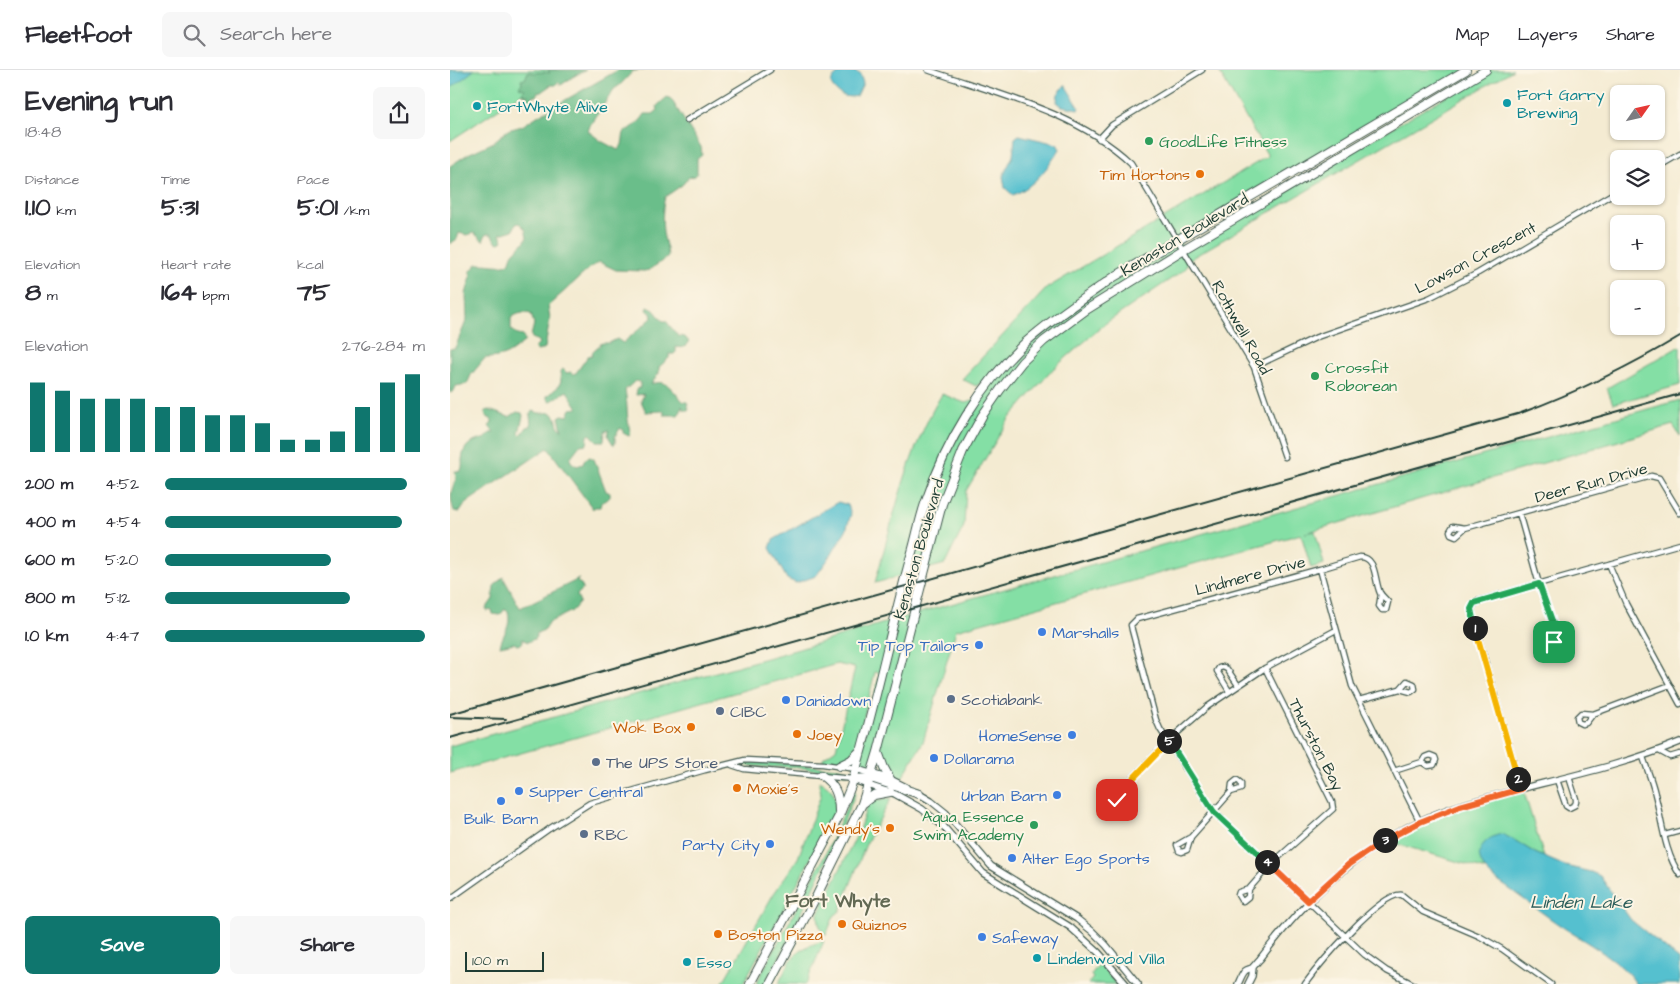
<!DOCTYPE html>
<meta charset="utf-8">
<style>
:root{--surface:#fff;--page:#f7f7f7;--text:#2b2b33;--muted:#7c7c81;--line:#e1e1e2;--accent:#0f766e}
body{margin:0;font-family:"Architects Daughter",sans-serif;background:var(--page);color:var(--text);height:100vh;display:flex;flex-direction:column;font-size:19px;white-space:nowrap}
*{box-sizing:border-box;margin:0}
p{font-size:16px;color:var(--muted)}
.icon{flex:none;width:28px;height:28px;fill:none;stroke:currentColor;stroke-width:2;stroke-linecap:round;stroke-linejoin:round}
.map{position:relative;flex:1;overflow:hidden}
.panel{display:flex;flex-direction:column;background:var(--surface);width:450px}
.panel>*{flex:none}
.needle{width:32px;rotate:56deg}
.controls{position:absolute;left:1160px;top:15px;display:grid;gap:10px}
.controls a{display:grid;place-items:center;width:55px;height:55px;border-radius:8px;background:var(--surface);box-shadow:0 1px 4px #0004;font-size:25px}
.scale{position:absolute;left:15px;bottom:12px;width:79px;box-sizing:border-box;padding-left:5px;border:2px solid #1f3d34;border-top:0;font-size:14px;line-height:18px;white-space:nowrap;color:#1f3d34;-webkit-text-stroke:4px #fcf5e5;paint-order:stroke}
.pin{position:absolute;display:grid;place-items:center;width:42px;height:42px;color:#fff;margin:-21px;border-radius:10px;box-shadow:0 2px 8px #0006}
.km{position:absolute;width:25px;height:25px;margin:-12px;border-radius:50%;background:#222;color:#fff;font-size:14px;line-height:25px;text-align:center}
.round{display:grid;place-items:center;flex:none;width:52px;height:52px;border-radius:8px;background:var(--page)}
.headline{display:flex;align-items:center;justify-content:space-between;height:85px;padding:0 25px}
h1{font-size:28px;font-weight:800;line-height:38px}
.metrics{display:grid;grid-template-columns:repeat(3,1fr);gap:8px;height:85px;padding:5px 25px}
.metrics div{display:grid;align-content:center}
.metrics b{font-size:25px;font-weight:800}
.metrics small{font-size:14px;font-weight:400}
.metrics p{font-size:14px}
.chart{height:140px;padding:10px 25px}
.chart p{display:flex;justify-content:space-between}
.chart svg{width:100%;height:90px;margin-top:5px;stroke:var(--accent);stroke-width:6}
.cta{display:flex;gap:10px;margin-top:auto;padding:10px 25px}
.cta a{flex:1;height:58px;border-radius:8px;background:var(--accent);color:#fff;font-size:20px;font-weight:800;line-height:58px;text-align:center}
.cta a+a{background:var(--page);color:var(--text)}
ul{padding:0 25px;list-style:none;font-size:16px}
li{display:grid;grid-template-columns:80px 60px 1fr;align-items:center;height:38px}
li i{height:12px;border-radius:6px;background:var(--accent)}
header{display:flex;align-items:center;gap:30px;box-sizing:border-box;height:70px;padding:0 25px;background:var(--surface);border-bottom:1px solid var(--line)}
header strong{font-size:24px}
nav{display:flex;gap:28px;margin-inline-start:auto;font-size:18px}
.search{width:350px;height:45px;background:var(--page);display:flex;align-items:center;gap:12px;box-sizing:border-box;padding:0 18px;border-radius:8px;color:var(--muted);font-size:19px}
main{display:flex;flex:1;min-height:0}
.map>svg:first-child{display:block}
.green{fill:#84dfa5;stroke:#528e6c}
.forest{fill:#6bbe8a;stroke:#457e5f}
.water{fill:#55c0cf;stroke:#3a7e82}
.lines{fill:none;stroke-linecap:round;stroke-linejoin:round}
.minor-casing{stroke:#3f574c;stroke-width:7}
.tertiary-casing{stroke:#3f574c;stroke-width:8}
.primary-casing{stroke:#3f574c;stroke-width:10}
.minor{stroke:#fff;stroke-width:4.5}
.tertiary{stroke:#fff;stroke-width:5.5}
.primary{stroke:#fff;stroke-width:8}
.rail{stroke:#1f3d34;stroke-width:2}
.split-1-casing{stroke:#fff;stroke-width:10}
.split-2-casing{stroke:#fff;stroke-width:10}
.split-3-casing{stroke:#fff;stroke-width:10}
.split-4-casing{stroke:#fff;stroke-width:10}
.split-5-casing{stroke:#fff;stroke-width:10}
.split-6-casing{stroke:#fff;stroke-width:10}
.split-1{stroke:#22a559;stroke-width:6}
.split-2{stroke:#f5b400;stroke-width:6}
.split-3{stroke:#f0652b;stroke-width:6}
.split-4{stroke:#f0652b;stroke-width:6}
.split-5{stroke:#22a559;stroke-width:6}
.split-6{stroke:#f5b400;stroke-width:6}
.culture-dot{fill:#0f9aa8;stroke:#fcf5e5;stroke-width:2}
.leisure-dot{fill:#2e9e5b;stroke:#fcf5e5;stroke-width:2}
.food-dot{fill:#e8710a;stroke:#fcf5e5;stroke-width:2}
.shop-dot{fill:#3f7fe0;stroke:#fcf5e5;stroke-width:2}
.service-dot{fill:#5c6f8a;stroke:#fcf5e5;stroke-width:2}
.labels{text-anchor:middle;stroke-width:4;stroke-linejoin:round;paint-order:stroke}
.culture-label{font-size:16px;fill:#0d838f;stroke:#fcf5e5;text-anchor:start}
.leisure-label{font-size:16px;fill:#27864d;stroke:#fcf5e5;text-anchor:start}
.food-label{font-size:16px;fill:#c56008;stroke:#fcf5e5;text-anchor:start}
.street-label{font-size:16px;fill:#1f3d34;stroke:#fcf5e5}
.shop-label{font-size:16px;fill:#366cbe;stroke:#fcf5e5;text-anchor:start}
.service-label{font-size:16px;fill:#4e5e75;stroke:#fcf5e5;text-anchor:start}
.water-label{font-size:18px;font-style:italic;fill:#2c5e5b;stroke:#fcf5e5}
.quarter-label{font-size:19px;font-weight:bold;fill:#626954;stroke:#fcf5e5}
</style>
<header>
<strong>Fleetfoot</strong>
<div class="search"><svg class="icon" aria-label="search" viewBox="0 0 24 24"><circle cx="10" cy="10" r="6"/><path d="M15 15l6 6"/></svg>Search here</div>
<nav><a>Map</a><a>Layers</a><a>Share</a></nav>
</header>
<main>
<section class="panel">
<div class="headline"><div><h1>Evening run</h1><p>18:48</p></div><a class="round"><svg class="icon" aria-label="share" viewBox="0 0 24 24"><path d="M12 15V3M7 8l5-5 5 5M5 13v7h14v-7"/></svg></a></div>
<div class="metrics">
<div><p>Distance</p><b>1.10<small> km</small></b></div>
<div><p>Time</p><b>5:31</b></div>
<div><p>Pace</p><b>5:01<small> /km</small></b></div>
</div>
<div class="metrics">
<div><p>Elevation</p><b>8<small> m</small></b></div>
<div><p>Heart rate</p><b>164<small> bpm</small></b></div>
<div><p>kcal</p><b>75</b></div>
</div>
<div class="chart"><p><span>Elevation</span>276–284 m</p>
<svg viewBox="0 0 160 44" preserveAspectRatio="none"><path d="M5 44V10M15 44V14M25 44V18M35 44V18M45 44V18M55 44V22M65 44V22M75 44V26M85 44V26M95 44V30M105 44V38M115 44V38M125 44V34M135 44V22M145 44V10M155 44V6"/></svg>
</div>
<ul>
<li><b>200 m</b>4:52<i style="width:93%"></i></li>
<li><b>400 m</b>4:54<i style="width:91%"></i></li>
<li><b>600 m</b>5:20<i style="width:64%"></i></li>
<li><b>800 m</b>5:12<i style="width:71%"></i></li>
<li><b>1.0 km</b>4:47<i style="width:100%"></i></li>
</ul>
<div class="cta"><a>Save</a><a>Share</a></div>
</section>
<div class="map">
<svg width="1230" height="914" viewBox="0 0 1230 914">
<rect width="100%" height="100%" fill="#fcf5e5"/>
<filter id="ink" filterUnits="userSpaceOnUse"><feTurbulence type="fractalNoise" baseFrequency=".02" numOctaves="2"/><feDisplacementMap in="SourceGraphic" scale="10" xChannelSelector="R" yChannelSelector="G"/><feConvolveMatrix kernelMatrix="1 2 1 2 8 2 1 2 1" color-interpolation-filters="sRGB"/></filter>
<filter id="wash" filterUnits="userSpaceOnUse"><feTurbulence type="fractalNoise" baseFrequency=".0096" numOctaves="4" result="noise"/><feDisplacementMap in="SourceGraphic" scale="20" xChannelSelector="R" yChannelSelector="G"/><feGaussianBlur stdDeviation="1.12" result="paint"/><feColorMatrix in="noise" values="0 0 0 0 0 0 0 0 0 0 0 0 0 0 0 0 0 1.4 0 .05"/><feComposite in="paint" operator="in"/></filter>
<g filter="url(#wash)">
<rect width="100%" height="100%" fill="#f4ebd2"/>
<!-- green -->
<path class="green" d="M0,0h107l-107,71z
M768,0h248l-287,170 5,9 307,-179h22l-323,189 -6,11 -78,53 -53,46 -44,50 -43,72 -2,35 -19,38 -70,19c18,-64 32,-131 67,-189l23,9 11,-3 22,-29 -22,15 -14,-7 85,-91 221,-132z
M1230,276v39l-67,19 -6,-16z
M1230,330v36l-7,-11 -368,108 10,-2 9,33 -13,4 -10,-34 -345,96 -33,112 -24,41 -9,-4 -12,-27 -6,22 -16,-5 24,-96 -5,-1 -18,73 -8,11 -7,3 -19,2v-3l13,-9 19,-81 -18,-4 -387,109v-27l349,-97 95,-29z
M317,692l72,6 9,3 -1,3 -53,-7h-28l-25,-2 5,-2z
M369,711c18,8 19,21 13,38l-89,165h-21l51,-89 25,-37 23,-63z
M1073,719l21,68 -9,-4 -21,-13 -31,27 3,3 -102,-30 76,-34z
M404,721l2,1c-27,66 -57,129 -91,192h-9l68,-127z
M436,728l5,1 -25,45 -26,67 -6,5 -8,19 -4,-4 -3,-7 -1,-10 40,-81 9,-27 7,-7 1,2z
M374,871l-18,43h-28c15,-27 14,-34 46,-43z
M649,894l2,1 15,19h-28l5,-6 -2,-3z"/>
<!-- forest -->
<path class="forest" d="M98,0h38l-10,5 -15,10 -3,-3 -2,3h-5l-10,7 -4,1v3h-4l-1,5 -4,2 -2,-5 2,-3h-4l-2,-3 3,-3 -6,-2 3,-4 -1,-3 4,-1 3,-7c9,2 15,-1 22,1z
M168,0h26l-11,1 -13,14 -6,4 -19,29 -1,3 -3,2 -3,8 13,10 17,9 4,-5 2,-13c9,-4 16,-10 21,-18h8l5,-4 -1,-4 10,-9 4,2 30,48 1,8 -5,4v15l-2,2 -6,1 -7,8 -17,12c-3,11 -3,25 -2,36 1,8 5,15 5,24l-19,13 -5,1 -28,-1 -17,-8 -9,6 -42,38 2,12 -5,30 -7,3 -3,-2v-2l5,-5 -3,-2 -4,-1 -2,-3 3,-12 -3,-10c-7,-2 -14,-1 -20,4v11l7,6 5,1 2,5c-15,12 -20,17 -40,17l-14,17 -4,9 -11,2 -2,5 -4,2v-44l5,-1 12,-29 -1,-25 5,-18 -1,-4 7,-8c8,-1 27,4 32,-1 2,-3 2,-8 5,-11 6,-6 10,-8 13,-15l-2,-8 -6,-6 -3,1 -3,6 -13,4 3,7 -3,2 -4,-1 -5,-8h-5l-3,7 -9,-8 -7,2 -8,-2 -2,6 -7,5v-78l18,-12 24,-11 16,-13 14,-4 17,-11z
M198,237l6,3 9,11h3l12,15 7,1 4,5c-3,6 -7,6 -13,5v5l-2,2h-5v4l-10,9v6l-8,11c16,-5 19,4 30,15l3,3h3l2,8h-5l-2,-4 -1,5 -3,4h-14v-4h-2l-16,1 -5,-11 3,-7 -8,1 1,-6 3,-1v-6l-5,-1 -10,9c3,15 1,29 6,44l-2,2 -6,-3v-3l-3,-2 -5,9v7h-2l-5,-8 1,-6 -4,1 -1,10h-7l-7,-7 -2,2 -1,8 -7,1 -10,13 1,4 6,4 6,-2 2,-5 5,-2 4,2 12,32 4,2v4l-9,6 -1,4h-5l-2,2 -45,-61 -82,55 -6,9 -6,-1c-4,-12 -4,-20 2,-31l-1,-9 5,1c3,-5 2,-7 2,-12 2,-17 10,-18 24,-22l4,-5h4l-5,-7 3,-3v-3l-6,-4 -1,-5 4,-1 20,7 8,-5 5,1 1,3 -4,17 2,2 6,-8 4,-1 -1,-11 2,-4c3,0 5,2 8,2 4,1 11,-3 15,3 3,5 1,10 7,14l-3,-13 3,-2 6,1 3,-7 7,-1 -11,-17c-7,3 -9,7 -16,10l-4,-2v-3l11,-9 3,-6 -1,-10 3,-2 4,4 3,-1 3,2 3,-1 12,-17 4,-1 1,-4 9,-8h7l8,-4 6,4 29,-25 -1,-5 -4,-3z
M53,507l17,31 59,-29 -2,1v2l4,2 2,5 -6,6 3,7 -8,9 -24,12 -4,7 -7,3 -1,5 -8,4 -6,-3 1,3 -2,2 -4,1 -3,-2 -14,3c3,-14 12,-19 8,-35l-3,-2 -5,6 -7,-1 -1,-4 -5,1 -1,-2 7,-10 1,-13z"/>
<!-- water -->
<path class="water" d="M0,0h24l-24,19z
M401,0l9,4 3,9 -6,13c-11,3 -21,-2 -26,-12 2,-10 11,-13 20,-14z
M615,15l14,22 -1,2 -16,-3 -5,-4 1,-8z
M569,65l38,9 3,5c-12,18 -26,38 -47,46l-8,-7 -2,-12 10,-20 2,-18z
M388,432l10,3 3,9 -5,16 -14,24 -16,22 -20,7 -9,-4 -17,-31 3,-8z
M1052,764l12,6 21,13 30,13 26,6 9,4 31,44 49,40v24h-44c-11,-21 -54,-44 -75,-58 -15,-10 -30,-22 -46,-33 -10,-8 -25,-15 -32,-27 -10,-16 3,-29 19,-32z"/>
</g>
<g filter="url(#ink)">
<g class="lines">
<!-- minor casing -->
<g class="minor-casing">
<path id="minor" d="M478,0c69,24 149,42 203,93l123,204 31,90
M237,50l83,-50
M649,69l13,-14 90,-55
M1206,98l24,-14
M804,297l63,-30 112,-39 49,-25 141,-83
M1069,443l20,71 17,48c7,3 11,9 4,15l-5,-2 -1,-3 2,-10
M1015,458l-9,8 -5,-2 -1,-3 3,-5 12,2 186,-52 8,2 21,35
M1159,494l17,40 54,100
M870,499l40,-12c17,0 14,23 20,36 2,3 6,6 8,9l-2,8h-4l-3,-4 2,-12
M779,621l-12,-20 2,-3 4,-1 4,2 11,16
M909,630l41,-11 7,-8 7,3 1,5 -4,3 -11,-3
M1143,644l-12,-1 -4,4 1,5 4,2 4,-1 7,-9 77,-29
M1209,681l11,6 10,-3
M1193,687c4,12 9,24 12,37 7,26 9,58 25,81
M282,695l12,4 109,10
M944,701l28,-9 3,-5 5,-2 5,2 1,3 -2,5 -6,1 -6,-4
M1107,710l9,26 3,2 6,-3 1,-3v-3l-7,-22
M678,714l-1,17 -7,3 -3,-6 7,-11 44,-46 39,-34 58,-39 71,-38
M1071,719l-49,-174v-8l6,-6 202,-57
M1215,765l15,-4
M741,767l-4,13 -5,2 -3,-1 -2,-6 14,-8 40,-45 1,-8 5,-4 4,3v6l-10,3
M799,819l-1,8 -5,4 -2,-1 -3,-5 1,-3 10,-3 21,-24 63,-56 -1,-7 -67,-134
M0,829l99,-70 41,-26 115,-33 40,-10 78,4 33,5
M855,914c13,-18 76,-93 97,-89l21,17 56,24 23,13 49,35
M963,914l-26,-13 -22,-16 -151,-143 -54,-83 -4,-9 -24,-90 -1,-5 6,-6 183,-50 32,117 68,136"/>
</g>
<!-- tertiary casing -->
<g class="tertiary-casing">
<path id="tertiary" d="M406,699l34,10 16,8
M406,711l39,13 27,15 22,18 39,46 87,54 28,25 28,32
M466,722l15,9 15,12 45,53 86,53 15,12 14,14 32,39
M788,914c2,-4 4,-10 7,-13 2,-2 5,-2 7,-3 3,-3 5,-6 8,-9 51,-68 118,-128 201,-154 73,-22 149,-34 219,-63
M798,914l4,-8 1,-9"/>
</g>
<!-- primary casing -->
<g class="primary-casing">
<path id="primary" d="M428,682l6,16 6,11
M389,696l12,-6 10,-10
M371,705c14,10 18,19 18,36
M403,709l18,-1 48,16
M412,734l12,-9 16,-3
M300,914l89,-168 12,-30c23,-74 38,-151 59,-227 6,-19 9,-39 16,-58 20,-59 54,-116 100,-159 27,-24 58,-44 88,-65l352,-207
M320,914l47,-89 45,-91 16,-52 64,-248 21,-53 19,-35 18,-26 22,-28 22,-21 42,-31 98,-61 302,-179"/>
</g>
<!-- minor -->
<use href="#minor" class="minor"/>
<!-- tertiary -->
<use href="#tertiary" class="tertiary"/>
<!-- primary -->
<use href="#primary" class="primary"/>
<!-- rail -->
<path class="rail" d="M0,644l1071,-301c56,-21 108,-46 159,-77
M0,647l56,2
M0,668l1230,-344"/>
</g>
</g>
<g class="lines" filter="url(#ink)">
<!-- split-1 casing -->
<g class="split-1-casing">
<path id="split-1" d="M1025,558l-4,-19 3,-6 65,-19 17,48 -2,10"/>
</g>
<!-- split-2 casing -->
<g class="split-2-casing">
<path id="split-2" d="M1025,558l43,151"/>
</g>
<!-- split-3 casing -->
<g class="split-3-casing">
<path id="split-3" d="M935,770l35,-18 40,-16 61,-17 -3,-10"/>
</g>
<!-- split-4 casing -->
<g class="split-4-casing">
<path id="split-4" d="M817,792l41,39 41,-37 36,-24"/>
</g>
<!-- split-5 casing -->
<g class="split-5-casing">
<path id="split-5" d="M719,671l45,71 53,50"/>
</g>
<!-- split-6 casing -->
<g class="split-6-casing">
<path id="split-6" d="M667,730l3,-8 49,-51"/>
</g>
<!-- split-1 -->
<use href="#split-1" class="split-1"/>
<!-- split-2 -->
<use href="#split-2" class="split-2"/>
<!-- split-3 -->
<use href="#split-3" class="split-3"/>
<!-- split-4 -->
<use href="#split-4" class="split-4"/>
<!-- split-5 -->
<use href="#split-5" class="split-5"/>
<!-- split-6 -->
<use href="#split-6" class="split-6"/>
</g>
<!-- markers -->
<g class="culture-dot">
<circle cx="1057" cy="33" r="5"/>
<circle cx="27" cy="36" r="5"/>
<circle cx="587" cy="888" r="5"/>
<circle cx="237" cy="892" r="5"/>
</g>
<g class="leisure-dot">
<circle cx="699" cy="71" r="5"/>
<circle cx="865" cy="306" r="5"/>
<circle cx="584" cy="755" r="5"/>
</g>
<g class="food-dot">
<circle cx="750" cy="104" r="5"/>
<circle cx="241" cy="657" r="5"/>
<circle cx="347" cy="664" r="5"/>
<circle cx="287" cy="718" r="5"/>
<circle cx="440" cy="758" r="5"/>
<circle cx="392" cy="854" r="5"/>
<circle cx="268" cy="864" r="5"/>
</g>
<g class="shop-dot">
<circle cx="592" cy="562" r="5"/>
<circle cx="529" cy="575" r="5"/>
<circle cx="336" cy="630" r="5"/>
<circle cx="622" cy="665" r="5"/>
<circle cx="484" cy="688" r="5"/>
<circle cx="69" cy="721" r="5"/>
<circle cx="607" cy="725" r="5"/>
<circle cx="51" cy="731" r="5"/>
<circle cx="320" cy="774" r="5"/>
<circle cx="562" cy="788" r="5"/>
<circle cx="532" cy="867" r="5"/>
</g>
<g class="service-dot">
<circle cx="501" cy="629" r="5"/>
<circle cx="270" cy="641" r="5"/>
<circle cx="146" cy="692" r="5"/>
<circle cx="134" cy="764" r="5"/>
</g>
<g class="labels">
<!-- culture labels -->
<g class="culture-label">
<text x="1067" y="30">Fort Garry<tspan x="1067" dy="18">Brewing</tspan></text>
<text x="37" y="42">FortWhyte Alive</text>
<text x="597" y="894">Lindenwood Villa</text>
<text x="247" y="898">Esso</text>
</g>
<!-- leisure labels -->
<g class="leisure-label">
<text x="709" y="77">GoodLife Fitness</text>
<text x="875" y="303">Crossfit<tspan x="875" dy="18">Roborean</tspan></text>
<text x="574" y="752" text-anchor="end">Aqua Essence<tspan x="574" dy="18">Swim Academy</tspan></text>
</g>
<!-- food labels -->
<g class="food-label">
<text x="740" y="110" text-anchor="end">Tim Hortons</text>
<text x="231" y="663" text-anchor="end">Wok Box</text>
<text x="357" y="670">Joey</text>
<text x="297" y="724">Moxie's</text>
<text x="430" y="764" text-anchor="end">Wendy's</text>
<text x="402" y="860">Quiznos</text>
<text x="278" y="870">Boston Pizza</text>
</g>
<!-- street labels -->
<g class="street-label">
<text transform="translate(734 164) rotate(-31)" y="6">Kenaston Boulevard</text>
<text transform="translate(1025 187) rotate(-28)" y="6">Lowson Crescent</text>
<text transform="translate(792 257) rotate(61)" y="6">Rothwell Road</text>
<text transform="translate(1141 412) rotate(-15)" y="6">Deer Run Drive</text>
<text transform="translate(468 479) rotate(-74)" y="6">Kenaston Boulevard</text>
<text transform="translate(800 505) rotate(-15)" y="6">Lindmere Drive</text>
<text transform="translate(867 674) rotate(63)" y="6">Thurston Bay</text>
</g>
<!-- shop labels -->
<g class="shop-label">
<text x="602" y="568">Marshalls</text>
<text x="519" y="581" text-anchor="end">Tip Top Tailors</text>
<text x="346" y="636">Daniadown</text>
<text x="612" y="671" text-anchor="end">HomeSense</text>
<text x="494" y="694">Dollarama</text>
<text x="79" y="727">Supper Central</text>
<text x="597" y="731" text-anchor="end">Urban Barn</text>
<text x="51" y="754" text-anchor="middle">Bulk Barn</text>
<text x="310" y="780" text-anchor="end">Party City</text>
<text x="572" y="794">Alter Ego Sports</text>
<text x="542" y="873">Safeway</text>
</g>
<!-- service labels -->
<g class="service-label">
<text x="511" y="635">Scotiabank</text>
<text x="280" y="647">CIBC</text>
<text x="156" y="698">The UPS Store</text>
<text x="144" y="770">RBC</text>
</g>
<!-- water labels -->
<g class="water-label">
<text x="1131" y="838">Linden Lake</text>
</g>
<!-- quarter labels -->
<g class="quarter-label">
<text x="388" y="837">Fort Whyte</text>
</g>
</g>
</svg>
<div class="controls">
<a><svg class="needle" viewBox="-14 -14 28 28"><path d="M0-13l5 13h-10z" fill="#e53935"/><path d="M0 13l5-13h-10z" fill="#7c7c81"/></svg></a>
<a><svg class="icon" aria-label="layers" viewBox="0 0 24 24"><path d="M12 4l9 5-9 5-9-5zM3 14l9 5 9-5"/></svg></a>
<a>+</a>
<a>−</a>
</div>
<div class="scale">100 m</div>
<div class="pin" style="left:1104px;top:572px;background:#1e9e55"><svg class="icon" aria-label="arrive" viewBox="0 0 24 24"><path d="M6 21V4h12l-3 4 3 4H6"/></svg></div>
<div class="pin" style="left:667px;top:730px;background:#d93025"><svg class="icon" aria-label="check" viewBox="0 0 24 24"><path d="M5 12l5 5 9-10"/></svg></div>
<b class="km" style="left:1025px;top:558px">1</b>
<b class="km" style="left:1068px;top:709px">2</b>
<b class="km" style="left:935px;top:770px">3</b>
<b class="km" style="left:817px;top:792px">4</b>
<b class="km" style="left:719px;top:671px">5</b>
</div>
</main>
